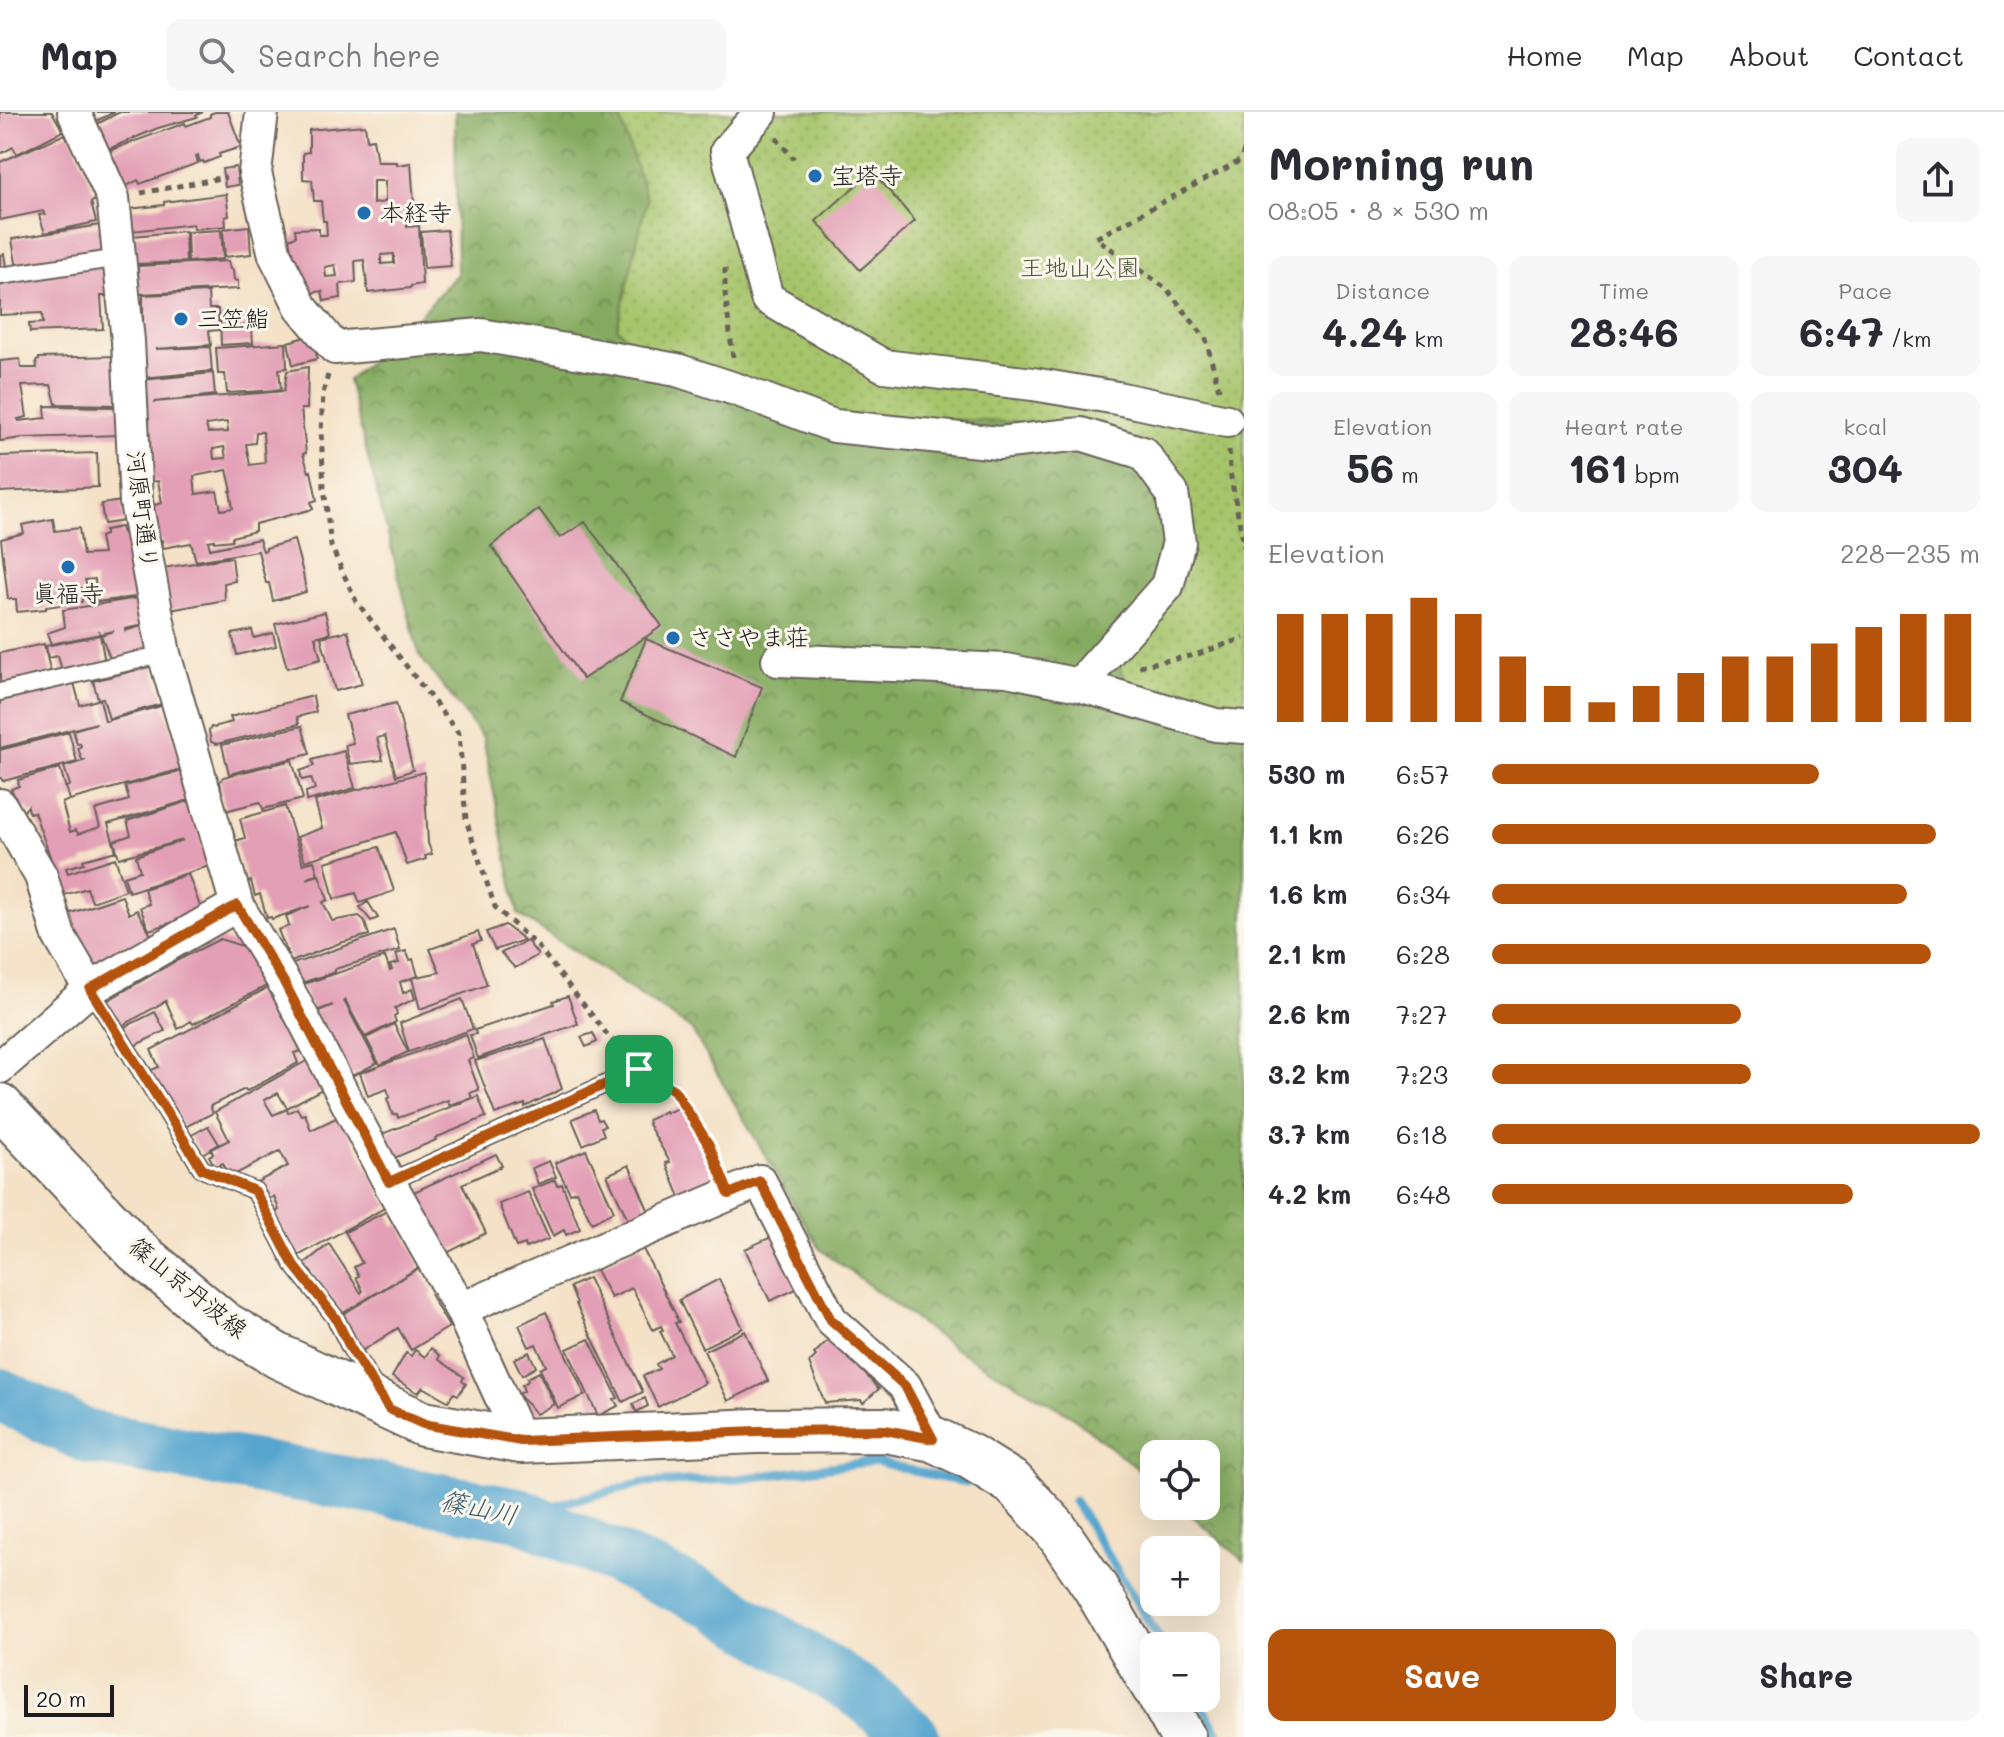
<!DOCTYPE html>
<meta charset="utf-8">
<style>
:root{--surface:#fff;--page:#f7f7f7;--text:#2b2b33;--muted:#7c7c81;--line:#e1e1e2;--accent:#b45309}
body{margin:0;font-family:Mali,"Klee One",sans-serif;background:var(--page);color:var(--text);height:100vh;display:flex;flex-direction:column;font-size:30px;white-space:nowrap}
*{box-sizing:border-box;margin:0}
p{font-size:26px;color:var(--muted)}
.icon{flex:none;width:44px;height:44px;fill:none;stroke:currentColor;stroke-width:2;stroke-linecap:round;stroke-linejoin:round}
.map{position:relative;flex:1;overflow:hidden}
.drawer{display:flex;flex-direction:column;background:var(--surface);width:760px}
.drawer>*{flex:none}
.controls{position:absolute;left:1140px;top:1328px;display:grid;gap:16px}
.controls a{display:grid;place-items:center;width:80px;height:80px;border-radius:16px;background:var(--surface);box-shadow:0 8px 32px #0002;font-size:40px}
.scale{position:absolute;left:24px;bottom:20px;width:90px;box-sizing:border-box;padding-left:8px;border:4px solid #1c1c1c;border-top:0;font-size:22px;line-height:28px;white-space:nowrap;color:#1c1c1c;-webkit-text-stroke:6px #fbf7ec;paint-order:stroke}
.pin{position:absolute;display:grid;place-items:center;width:68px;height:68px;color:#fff;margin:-34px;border-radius:16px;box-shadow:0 4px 12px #0006}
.round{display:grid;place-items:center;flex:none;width:84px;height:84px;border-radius:16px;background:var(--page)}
.overview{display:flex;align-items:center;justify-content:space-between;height:136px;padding:0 24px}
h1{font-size:44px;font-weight:700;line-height:60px}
.stats{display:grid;grid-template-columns:repeat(3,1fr);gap:12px;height:136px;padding:8px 24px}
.stats div{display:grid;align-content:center;border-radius:16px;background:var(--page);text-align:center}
.stats b{font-size:40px;font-weight:700}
.stats small{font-size:22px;font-weight:400}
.stats p{font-size:22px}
.chart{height:224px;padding:16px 24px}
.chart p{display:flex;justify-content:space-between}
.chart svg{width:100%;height:144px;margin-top:8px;stroke:var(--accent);stroke-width:6}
.cta{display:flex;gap:16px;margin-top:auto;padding:16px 24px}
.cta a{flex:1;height:92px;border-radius:16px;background:var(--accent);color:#fff;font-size:32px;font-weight:700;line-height:92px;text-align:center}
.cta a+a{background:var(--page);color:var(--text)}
ul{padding:0 24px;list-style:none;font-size:26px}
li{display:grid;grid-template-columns:128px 96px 1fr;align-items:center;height:60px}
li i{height:20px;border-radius:10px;background:var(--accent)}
header{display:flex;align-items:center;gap:48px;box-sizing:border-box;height:112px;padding:0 40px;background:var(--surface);border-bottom:2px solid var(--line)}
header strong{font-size:38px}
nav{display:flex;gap:44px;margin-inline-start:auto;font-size:28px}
.search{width:560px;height:72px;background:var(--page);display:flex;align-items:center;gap:20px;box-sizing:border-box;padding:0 28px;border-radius:16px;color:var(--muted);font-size:30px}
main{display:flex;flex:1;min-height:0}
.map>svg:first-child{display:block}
.forest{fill:url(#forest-crowns);stroke:#50633e;stroke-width:2}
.park{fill:url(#park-dots);stroke:#617044;stroke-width:2}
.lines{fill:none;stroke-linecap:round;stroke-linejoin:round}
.stream{stroke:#54a5cf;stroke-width:9}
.river{stroke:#54a5cf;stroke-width:54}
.building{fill:#e39fb6;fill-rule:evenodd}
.lane-casing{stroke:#686158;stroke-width:20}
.street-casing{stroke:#686158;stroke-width:36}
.secondary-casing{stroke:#686158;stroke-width:48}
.path{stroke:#686158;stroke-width:5;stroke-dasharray:6 6;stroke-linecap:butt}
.lane{stroke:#fff;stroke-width:16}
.street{stroke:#fff;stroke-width:32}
.secondary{stroke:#fff;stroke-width:44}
.route-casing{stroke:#fff;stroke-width:16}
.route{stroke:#b45309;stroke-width:10}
.poi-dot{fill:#1f6fb2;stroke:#fbf7ec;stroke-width:3}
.labels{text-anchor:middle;stroke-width:6;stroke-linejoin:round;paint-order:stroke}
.poi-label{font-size:24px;fill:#1c1c1c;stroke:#fbf7ec;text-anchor:start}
.park-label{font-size:24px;fill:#4c5738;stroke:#fbf7ec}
.street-label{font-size:24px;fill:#1c1c1c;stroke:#fbf7ec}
.water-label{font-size:26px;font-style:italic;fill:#355a6d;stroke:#fbf7ec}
</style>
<header>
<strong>Map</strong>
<div class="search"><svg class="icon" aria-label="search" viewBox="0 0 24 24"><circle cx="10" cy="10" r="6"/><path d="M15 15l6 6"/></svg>Search here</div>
<nav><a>Home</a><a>Map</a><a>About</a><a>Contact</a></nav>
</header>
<main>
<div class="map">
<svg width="1244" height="1625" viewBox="0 0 1244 1625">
<defs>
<pattern id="forest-crowns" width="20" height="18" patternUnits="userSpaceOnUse" patternTransform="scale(2)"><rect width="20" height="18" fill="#84aa5f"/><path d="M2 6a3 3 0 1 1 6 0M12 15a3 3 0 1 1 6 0" fill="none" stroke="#6b8a4e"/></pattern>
<pattern id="park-dots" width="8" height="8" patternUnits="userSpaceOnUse" patternTransform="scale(2)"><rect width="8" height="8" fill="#a6c46b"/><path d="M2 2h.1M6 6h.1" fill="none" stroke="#8ea85c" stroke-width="1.8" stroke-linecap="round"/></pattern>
</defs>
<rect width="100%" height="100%" fill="#fbf7ec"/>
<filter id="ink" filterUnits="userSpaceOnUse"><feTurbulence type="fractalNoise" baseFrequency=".0125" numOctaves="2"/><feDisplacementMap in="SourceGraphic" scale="16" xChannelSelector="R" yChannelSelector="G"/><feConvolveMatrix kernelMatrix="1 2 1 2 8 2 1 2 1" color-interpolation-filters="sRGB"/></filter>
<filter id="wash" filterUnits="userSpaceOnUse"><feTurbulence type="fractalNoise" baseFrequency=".006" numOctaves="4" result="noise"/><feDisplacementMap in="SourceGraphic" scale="32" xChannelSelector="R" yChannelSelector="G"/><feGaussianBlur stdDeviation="1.8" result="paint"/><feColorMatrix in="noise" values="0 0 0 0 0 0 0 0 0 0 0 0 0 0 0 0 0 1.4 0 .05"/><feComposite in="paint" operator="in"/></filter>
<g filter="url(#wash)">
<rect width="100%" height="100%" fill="#f4e1c6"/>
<!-- forest -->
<path class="forest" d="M455,0h789v1449l-63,-55h25v-52h-52v28l-82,-66 -117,-67 -135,-100 -129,-220 -173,-115 -35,-176 -64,-83 -71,-275 55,-46 54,-60z"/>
<!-- park -->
<path class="park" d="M618,0h626v602l-115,-24 -12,-29 62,-71 -3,-106 -93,-59 -248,-10 -197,-66 -21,-21 30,-129z"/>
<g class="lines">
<!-- stream -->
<path class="stream" d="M1074,1389l90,145
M519,1402l124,-31 95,-4 137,-18 63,16 30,5
M1197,1586l23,39"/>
<!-- river -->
<path class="river" d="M0,1283l88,42 431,77 197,89 150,93 47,41"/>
</g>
<g id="blocks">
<!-- building -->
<path class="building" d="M0,0h52l11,19 -46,23 -4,-7 -13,7z
M86,0h29l-23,11z
M120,0h83l-7,3 1,2 -39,11 -54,23 -11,-25z
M215,0h13l13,35 -22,7 1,3 -16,6 -1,-2 -3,1 -2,-7 -2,1 2,7 -58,21 -2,-4 -15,8 -18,-36 80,-29 1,3 24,-9v-3z
M365,13l2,15 6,-1 4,23h20v3l14,-2 3,41 -8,1 1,22 12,-1 3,58 -11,2 -1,2 -42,5 -4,-33 -9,1 1,21 -16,2 1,14 -17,3 -2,-10 -16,3 -5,-5 -2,-26 -4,1 -2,-13h-3l-1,-12 7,-3 -1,-7 24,-1v7h8l-1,-14h-3l-2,-20h-7l-2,-21 -9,-1v-26l6,-1v-22zM373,69h12v21l-12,2zM394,142v9l-13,1v-9zM335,153l2,11 -11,1 -1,-10z
M70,20l27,68 -6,2 5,20 -51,11 -6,-18 6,-1 -2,-3 -43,9v-58z
M236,55l2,18 -13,2 -3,-18z
M872,59l43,50 -55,49 -44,-49z
M226,82l3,22 -4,1 1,9 -32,3 -1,-5 -61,7 -3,-22 35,-4v-3z
M100,113l6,31 -89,13 -5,-30z
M249,114l2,28 -26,3 -2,-28z
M221,118l2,29 -35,3 -1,-30z
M447,118l4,36 -27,2 -3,-36z
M185,119l1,31 -51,2 -2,-28z
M4,142l3,18h-7v-17z
M228,149l2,8 3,1 1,10 4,1v8l-99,5 -1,-28z
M109,152l3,32h-11l2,33 -73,3 -1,-8 14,-1 -1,-10 -42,2v-29l3,-1 -1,-5z
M208,180l1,17h9l1,21 -10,1 2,14 -55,4 54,-2 2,24 -69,7v-83z
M251,203l2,28 -32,2 -1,-29z
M313,223l4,24 -24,6 -5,-23z
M286,231l1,25 -8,1 2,21 -54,3 -2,-19h-7l-2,-26z
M118,244l4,49 -66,-1 -5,-19 -29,1 5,31 -9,2 1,2 27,-3 -1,-12 75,1v28l-98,3 -22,3v-80l20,-2 1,9h16l-1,-7 3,-1v-2z
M308,255l-1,42h-6l5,44 -3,1 6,18 2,-1 6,29 -6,2 2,7 -58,15v7l-23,6v3l-18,2v-2l-6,1 2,8 49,-10 4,12 3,-1v-2l28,-8 9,33 3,19 -33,9 -4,-18h-3l-8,-32 -62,10 -5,-18 -28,5 -1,-8 -8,1 -3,-35 11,-3 -4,-22 -9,1 -6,-102 70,-7 2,22 -61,7 130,-11 3,-20zM227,310l1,10 -20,1 -2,-8zM256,320h7l2,31 -15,2 -4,-21 9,-1zM224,335l2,11 -12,1 -1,-10zM227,358l5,21h-2l3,17 -12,2 -4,-19 -21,3 -2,-18z
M97,341l1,34 -98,5v-36z
M122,389l2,20 -20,3 -3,-20z
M539,397l21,29 25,-16 77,104 -79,53 -92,-133z
M53,407l2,12 24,-3 4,27 20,-1 -3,-17 5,-2v-5l16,-3 2,7 5,-1 8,64 -40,5 -1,-23 -10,1 2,7 -5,1v14l-36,5v2l-29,3 -1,-13h-8l-7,-60 23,-6 -2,-8z
M232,445l3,24 -11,2 1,17 -55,10 -7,-42z
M138,486l4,27 -17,4v2l20,-6 6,23 -20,6 -21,4 -9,-23 13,-4 -14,3 -1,-4 1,4 -49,10 -4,-11 18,-6 -2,-17z
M325,500l5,21 -15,4 6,22 -34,9 -12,-44z
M252,518l2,8 19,-5 3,13 -39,9 -5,-21z
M348,519l14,53 -27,7 -14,-54z
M100,523l5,28 -42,11 -5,-18 -10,2 -2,-12z
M646,527l116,48 -26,70 -116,-55z
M44,532l7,30 -51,12v-33z
M153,554l12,37 -56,16 -6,-21 -5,1 -5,-18z
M74,571l6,22 20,-6 5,22 60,-16 17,64 -112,31 -4,-13 4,-2 -6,-18 22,-7h-4l-4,-12 3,-2 -1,-3 -3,1 -4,-14 24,-7 -97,25v-47z
M313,584l3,16 -19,5 2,7 -82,20 -6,-2 -2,-11 2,-4 4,1 2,-2 15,-4 -2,-5z
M396,591l17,67 -17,6 -11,-40 -8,2 6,22 -33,4 -5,-19 8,-2 -8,-28z
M302,614l8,28 -81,20 -7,-29z
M69,620l8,30 -74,19 -3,-4v-27z
M344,639l11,37 -48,13 -1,-9 9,-3 -4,-11 -9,2 -2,-9 14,-5 -2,-6z
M292,648l11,39 -40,10 -3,-7 -35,9 -5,-29 3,-5z
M60,656l9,32 -7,3 8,29 6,-2 2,4 22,-7 -5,-17 34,-10 -4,-14 56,-15 8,29 -81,24 8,27 -33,9 1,3 -18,5 2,5 47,-15 11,32 -34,12 -5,-14 -23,7 -30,-83 -5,1 -1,-7 -5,6 -12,-23 8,-3 -1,-6z
M424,660l4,71 4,11 -7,2 1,3 -19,6 -11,-33 -91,29 -8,-24 25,-9 -7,-27z
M189,689l20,65 -80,26 -5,-16 16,-5 -4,-15 47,-16 -64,18 -5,-17 17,-6 -4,-14z
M285,694l18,58 11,-3 4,13 -12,5 13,-4 9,25 -5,2 9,19 27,-5 5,4 5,15 -29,8 -49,19 -13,-32 11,-4 -3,-10 24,-10 -38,13 -1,-2 -4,1 -7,-24 -5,2 -4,-15 -4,1 -12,-41 10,-3 -5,-19z
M379,735l15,44 -34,12 -4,-10 -22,6 -9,-37z
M188,762l13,35 -7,2 1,4 -46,15 -9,-23 9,-3 -5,-15z
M122,784l7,18 8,-4 16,29 -14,5 -45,23 -16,-32 -3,1 -7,-22z
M368,790l10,16 -7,3 -11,-14z
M505,813l19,15 -29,10 -9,-18z
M394,817l6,21 -65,19v3l-37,12 -8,-19z
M478,820l3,9 -8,3 14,41 -67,24 -8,-31 28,-6 -10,-23z
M220,827l25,8 27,36 -79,41 -2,-3 -13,8 -12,-28 -44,25 -15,-25 67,-39z
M527,829l11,14 -23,13 -14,-15z
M406,839l4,9 3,-1 5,17 -18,6 3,11 9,-4 3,10 -20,9 2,6 -3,2 2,6 -31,15 -20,-37 -1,1 33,62 -27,14 -36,-64 19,-8 -20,7 -12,-27 84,-28 5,14 2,-1 -2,-5 9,-2 -3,-9z
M271,874l26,49 -3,2 7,14 -7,2 4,10 -51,28 -2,-2 -35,17 3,7 -30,15 -34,-57 10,-4 -8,-17z
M568,884l10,28 -100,34 -8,-23 6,-1 -1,-4 79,-26 -1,-3z
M462,887l11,30 -64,23 -9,-29z
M155,900l10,19 -31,15 -11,-18z
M394,912l14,28 -28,13 -14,-27z
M593,921l4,9 -11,5 -5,-10z
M466,922l8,24 -6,2 11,30 -9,3 2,5 -23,7 -1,-5 -50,18 -1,-4 -4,1 -6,-16 3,-2 -3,-8 -19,7 -8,-23z
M545,927l17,50 -37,18v-3l-30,10 -20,-53z
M310,947l16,28 -39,21 -9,-15 -14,7 9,15 14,-6 1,4 9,-5 4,7 4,-1 6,16 29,-14 48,90 -92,51 -22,-44 5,-3 -5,-14 -8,5 -9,-19 31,-16 -8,-15 -50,26 -7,-14 -8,4 -6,-11 4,-2 -2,-5 18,-9 -14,-28z
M478,984l8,21 -51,21 1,2 -44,19 -10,-25z
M681,995l22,39 1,-1 17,38 -40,17 -15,-37 4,-1 -22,-38 1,-1 -1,-3 17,-9 1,2z
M594,998l4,10 3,-1 4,7 -4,1 3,8 -21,10 -11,-26z
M208,1014l11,18 -17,10 -12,-18z
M586,1038l28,61 -22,12 -16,-32 -6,2 -15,-30z
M496,1042l6,12 -40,18 24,49 -41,21 -31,-62z
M549,1049l7,16 -18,7 -6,-16z
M629,1053l20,47 -21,8 -21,-45z
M555,1068l2,6 5,-2 18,45 -14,6 -2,-5 -11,6 -21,-47z
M528,1080l21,47 -23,9 -1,-4 -9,3 -17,-43z
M387,1099l8,16 4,-3 22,42 -78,47 -39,-49 25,-20 32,49 2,-2 -7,-14 3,-1 -5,-9 8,-4 -17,-31z
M778,1122l25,52 -33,15 -25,-52z
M641,1133l36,72h-1l3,5 -4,1 30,60 -47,24 -15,-31 16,-7 -3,-5 16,-9 -12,-24 3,-1 -2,-4 -8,4 -21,-42 -21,10 -16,-30z
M419,1156l14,25 -3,1 19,33 -38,23 -13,-22 -36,23 -22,-35z
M588,1166l55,114 -20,10 -47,-98 1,-1 -7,-16z
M719,1167l24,49 -41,20 -23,-48z
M546,1200l39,83 -27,13 -18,-39 6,-3 -10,-22 -7,3 -10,-22z
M745,1219l23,50 -40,20 -24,-50z
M831,1225l48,52 -16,14 -2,-3 -36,3 -16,-40 7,-7 -2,-2z
M589,1227l29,59 -4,1 4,7 -20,10 -31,-67z
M431,1236l9,8 -2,3 26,18 -2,4 4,3 -8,11 -4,-2 -6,8 -25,-14 -5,6 -26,-16 14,-24 5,3 4,-6 10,7z
M529,1240l7,15 -14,8 -8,-16z
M539,1260l15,32 -18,10 -18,-20 6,-3 -2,-6 6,-4 -1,-3z
M645,1286l3,8 -12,6 -3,-8z"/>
</g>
</g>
<g filter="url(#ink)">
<use href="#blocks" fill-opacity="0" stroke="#686158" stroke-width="2"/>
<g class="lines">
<!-- lane casing -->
<g class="lane-casing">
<path id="lane" d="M0,164l119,-18
M0,580l164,-38
M90,877l112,180 53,22 38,73 42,53 16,32 25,40
M389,1070l250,-113"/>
</g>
<!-- street casing -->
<g class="street-casing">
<path id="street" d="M74,0l39,86 15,143 8,161 28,152 73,251 48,79 104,198 72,127 60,132
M262,0l-7,61 20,82 26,52 34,41 146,-13 196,35 61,20 96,36 165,17 82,-9 62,19 29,40 7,49 -12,44 -88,99
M761,0l-34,39 40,147 117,68 149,18 84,14 110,23
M778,548l229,10 72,15 137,40 28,2
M0,693l41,71 18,60 31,53
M0,955l90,-78 147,-84
M461,1197l299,-128 71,139 74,66 28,53"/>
</g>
<!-- secondary casing -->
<g class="secondary-casing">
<path id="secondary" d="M0,994l137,145 86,72 55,33 145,68 98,17 236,-10 128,-1 48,9 38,18 42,26 41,44 41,60 59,100
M1161,1586l22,39"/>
</g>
<!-- path -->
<path class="path" d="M776,26l18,21
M141,81l85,-16
M725,156v25l8,64
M328,263l-5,18 -2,39 3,55 7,59 25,55 103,133 7,86 29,87 44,41 67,85 18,20
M1219,278l-13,-51 -39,-50 -71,-51 145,-78 3,-10
M1229,338l1,22 14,75
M1139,554l56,-11 49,-17
M656,967l18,11 35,55 9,22"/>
<!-- lane -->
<use href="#lane" class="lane"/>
<!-- street -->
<use href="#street" class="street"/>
<!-- secondary -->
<use href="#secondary" class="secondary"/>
</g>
</g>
<g class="lines" filter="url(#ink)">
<!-- route casing -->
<g class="route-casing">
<path id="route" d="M237,793l48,79 104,198 250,-113 35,21 35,55 20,49 31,-13 71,139 74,66 28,53 -48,-9 -128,1 -236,10 -98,-17 -34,-15 -38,-60 -16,-32 -42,-53 -38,-73 -53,-22 -112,-180z"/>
</g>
<!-- route -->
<use href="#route" class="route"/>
</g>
<!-- markers -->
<g class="poi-dot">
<circle cx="815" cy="64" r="8"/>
<circle cx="364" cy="101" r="8"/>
<circle cx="181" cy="207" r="8"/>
<circle cx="68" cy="455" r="8"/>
<circle cx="673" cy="526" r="8"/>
</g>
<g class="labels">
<!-- poi labels -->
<g class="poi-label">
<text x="831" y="72">宝塔寺</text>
<text x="380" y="109">本経寺</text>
<text x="197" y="215">三笠鮨</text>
<text x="68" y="490" text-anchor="middle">眞福寺</text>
<text x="689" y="534">ささやま荘</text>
</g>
<!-- park labels -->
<g class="park-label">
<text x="1080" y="164">王地山公園</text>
</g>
<!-- street labels -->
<g class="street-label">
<text transform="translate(142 398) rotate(83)" y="8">河原町通り</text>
<text transform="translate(188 1176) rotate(39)" y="8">篠山京丹波線</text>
</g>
<!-- water labels -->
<g class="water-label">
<text transform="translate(479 1396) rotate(12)" y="9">篠山川</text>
</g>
</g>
</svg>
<div class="controls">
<a><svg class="icon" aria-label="locate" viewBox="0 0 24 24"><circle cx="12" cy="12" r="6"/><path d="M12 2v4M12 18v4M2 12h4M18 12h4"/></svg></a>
<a>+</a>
<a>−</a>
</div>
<div class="scale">20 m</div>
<div class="pin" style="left:639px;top:957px;background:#1e9e55"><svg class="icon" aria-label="arrive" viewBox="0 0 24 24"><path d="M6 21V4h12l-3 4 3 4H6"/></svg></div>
</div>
<section class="drawer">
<div class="overview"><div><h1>Morning run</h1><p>08:05 · 8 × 530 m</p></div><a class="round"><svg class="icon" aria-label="share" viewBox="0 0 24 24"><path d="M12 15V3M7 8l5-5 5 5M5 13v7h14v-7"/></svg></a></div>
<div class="stats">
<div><p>Distance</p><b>4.24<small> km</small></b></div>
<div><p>Time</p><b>28:46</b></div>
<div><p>Pace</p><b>6:47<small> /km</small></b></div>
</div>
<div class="stats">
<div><p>Elevation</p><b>56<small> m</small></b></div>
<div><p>Heart rate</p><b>161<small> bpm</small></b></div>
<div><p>kcal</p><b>304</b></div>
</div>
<div class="chart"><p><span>Elevation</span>228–235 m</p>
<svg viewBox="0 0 160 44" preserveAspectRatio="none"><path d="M5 44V11M15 44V11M25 44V11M35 44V6M45 44V11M55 44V24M65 44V33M75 44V38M85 44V33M95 44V29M105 44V24M115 44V24M125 44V20M135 44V15M145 44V11M155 44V11"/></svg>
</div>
<ul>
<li><b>530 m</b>6:57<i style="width:67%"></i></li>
<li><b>1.1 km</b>6:26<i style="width:91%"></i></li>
<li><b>1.6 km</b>6:34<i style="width:85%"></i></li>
<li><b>2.1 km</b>6:28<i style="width:90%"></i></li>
<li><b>2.6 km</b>7:27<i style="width:51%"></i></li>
<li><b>3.2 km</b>7:23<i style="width:53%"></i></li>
<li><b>3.7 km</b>6:18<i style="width:100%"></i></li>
<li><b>4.2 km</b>6:48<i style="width:74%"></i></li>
</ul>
<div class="cta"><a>Save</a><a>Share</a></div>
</section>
</main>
